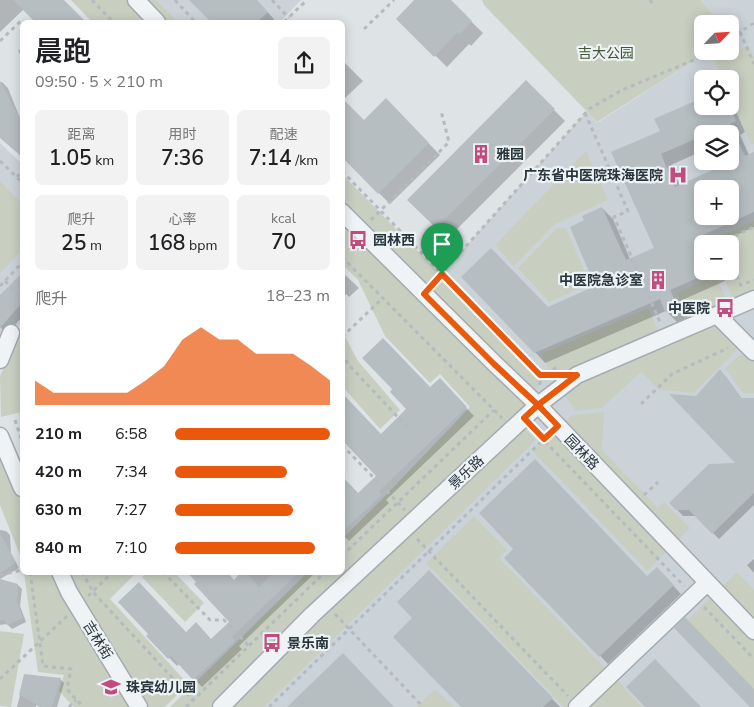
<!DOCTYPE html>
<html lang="zh">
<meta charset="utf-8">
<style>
:root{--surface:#fff;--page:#f2f2f2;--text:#202124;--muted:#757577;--accent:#ea580c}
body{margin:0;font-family:"Nunito Sans","Noto Sans SC",sans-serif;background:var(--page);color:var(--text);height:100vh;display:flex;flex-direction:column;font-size:19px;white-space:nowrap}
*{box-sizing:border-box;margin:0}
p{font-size:16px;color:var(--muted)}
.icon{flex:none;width:28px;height:28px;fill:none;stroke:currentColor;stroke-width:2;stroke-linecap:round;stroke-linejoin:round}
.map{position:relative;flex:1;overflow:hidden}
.panel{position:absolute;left:20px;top:20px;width:325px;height:555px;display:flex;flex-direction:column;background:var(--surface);border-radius:8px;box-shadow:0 2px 12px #0003}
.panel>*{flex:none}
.needle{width:32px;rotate:65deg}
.controls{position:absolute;left:694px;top:15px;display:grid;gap:10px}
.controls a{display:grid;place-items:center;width:45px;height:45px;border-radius:8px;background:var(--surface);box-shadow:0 2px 12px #0003;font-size:25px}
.pin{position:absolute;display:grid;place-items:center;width:42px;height:42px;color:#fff;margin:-51px -21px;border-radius:50% 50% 50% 0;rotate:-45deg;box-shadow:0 0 5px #0007}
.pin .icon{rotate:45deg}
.round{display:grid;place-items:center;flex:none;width:52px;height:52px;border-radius:8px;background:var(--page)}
.overview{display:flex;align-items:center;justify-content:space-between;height:85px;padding:0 15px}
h1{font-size:28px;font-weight:600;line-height:38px}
.figures{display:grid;grid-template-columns:repeat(3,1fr);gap:8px;height:85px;padding:5px 15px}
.figures div{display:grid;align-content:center;border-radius:8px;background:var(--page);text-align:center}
.figures b{font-size:21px;font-weight:600}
.figures small{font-size:14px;font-weight:400}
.figures p{font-size:14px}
.chart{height:140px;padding:10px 15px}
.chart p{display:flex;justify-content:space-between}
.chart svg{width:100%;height:90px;margin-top:5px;fill:var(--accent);opacity:.7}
ul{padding:0 15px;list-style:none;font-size:16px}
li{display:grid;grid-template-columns:80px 60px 1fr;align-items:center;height:38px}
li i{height:12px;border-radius:6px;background:var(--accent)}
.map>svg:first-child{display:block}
.built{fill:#ccd3d8;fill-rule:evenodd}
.green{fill:#c8cfc0}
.shadow{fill:#0003;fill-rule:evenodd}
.building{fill:#b6bec2;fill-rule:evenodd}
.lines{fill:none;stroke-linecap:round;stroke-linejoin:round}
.minor-casing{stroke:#a4abb0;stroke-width:19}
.path{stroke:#b4babe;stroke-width:3;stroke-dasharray:4 4;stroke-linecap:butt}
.minor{stroke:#f0f3f5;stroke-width:16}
.route-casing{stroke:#fff;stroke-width:10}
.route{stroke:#ea580c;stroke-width:6}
.labels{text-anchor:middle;stroke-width:4.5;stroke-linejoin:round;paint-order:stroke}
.park-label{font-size:14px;fill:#455637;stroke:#edf2f4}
.poi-label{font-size:14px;font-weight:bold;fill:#29353c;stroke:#edf2f4;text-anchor:start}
.street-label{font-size:14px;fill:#29353c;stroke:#edf2f4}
</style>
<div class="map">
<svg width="754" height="707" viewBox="0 0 754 707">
<rect width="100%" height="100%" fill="#dee3e6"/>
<!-- built -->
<path class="built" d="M136,0h165l-21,22h-123z
M701,0h53v707h-532l316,-302 -114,-112 163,-182 10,12 112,-72h21v-13l3,-2 -3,-3v-9h-8zM702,79h28v27h-28zM702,134h28v27h-28zM702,189h28v27h-28zM702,244h28v27h-28z
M0,143l22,21v159l-11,10 -11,3z"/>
<!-- green -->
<path class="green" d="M71,0h85l22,22h-86z
M482,0h219l21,24h-20v27h7l-112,71 -113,-117z
M749,46l5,11v87l-3,1 -21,-49v-17h-8l-7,-18z
M586,151l22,49 -53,24 -41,42 -19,-21z
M343,175l111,113 87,80 -7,38 -319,301h-45l137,-134 35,-1 1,-34 41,-41 86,-90 -30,-33 -10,9 -45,-47 -27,-56 -15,-15z
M0,181l22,22v47l-21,22 -1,-1z
M754,221v69l-21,9 -12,-28h9v-27h-21l-1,-3z
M557,228h9l24,56 -41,18 -31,-34z
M716,276l12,27 -39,17 -12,-27z
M648,308l12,27 -104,49 -15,-30z
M716,319l25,27 -47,47 -35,-3 -18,-18 -39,36 -26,3 -13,-19 20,-16z
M342,331l16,30 42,49 -20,19 -37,-42z
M22,332v80l-21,5 -1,-41 18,-40z
M754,342v51h-11l-18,-25z
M604,412l-2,38 56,58 6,-6 26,26 -43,43 -114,-120 39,-36z
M522,426l14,14 -272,267h-36l86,-87z
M0,453l22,50v57l-22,-55z
M474,516l33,34 -8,8 108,112 -39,37h-4l-138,-144z
M148,572l27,1 29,30 -19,19 -43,-45z
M737,572l17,18v117l-75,-79z
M24,573h112l-26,26 78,85 -23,23h-91l-15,-16 5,-16 -26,-3z
M0,631l24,3 -13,73 -11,-1z
M610,672l32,35h-68z
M435,689l19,18h-38z"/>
<!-- shadow -->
<path class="shadow" d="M0,0h63l22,22h-48l-13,-13 -24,23z
M191,0h65l18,19 -3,3h-59z
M415,0h34l34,33 -12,13 -2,-2 -22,23 -49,-48z
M22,47v9l-4,-5z
M342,60l21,21 -20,19 21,22 22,-22 54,55 -50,49 -48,-48z
M0,82h2l6,6 12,30 2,2v36l-22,-19z
M526,82l39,39 -117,117 -39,-38z
M702,93v13h28v-9l15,35 -5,3 9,20 5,-2v74l-37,17h-15v27h19l4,10 -45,20 8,16 -11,5 -11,-11 -121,52 -10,-11 13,-43 49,-22 -11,-66 16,-13 11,11 17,40 25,-11 6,-117 38,-30 -2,-6zM702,134h28v27h-4l2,4 -48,21 -9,-21 31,-14zM702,189h28v27h-28z
M342,272l17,16 -10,9 -3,-3 -4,4z
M22,274v43l-12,14 -7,-1 -3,-3v-29z
M720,371l6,6 16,22h12v106l-35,34 -23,-23h-13l-12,-13 67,-39 -41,-67z
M447,388l27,28 -88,84 3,3 -40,38 -7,-7v-56l17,16 19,-18 3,-41 49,-46z
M0,530l6,1 4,4 1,18 8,15 -19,11z
M506,558l141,20 10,-10 24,26 -73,70z
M754,559v14l-7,-8z
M243,572h73l-77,74 3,3 -40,38 -23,-23 -2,2 -29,-30 38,-3 25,7 20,-18 3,-41z
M429,572l131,135h-98l-48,-89z
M0,581l18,4 4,4 -2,17 6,16 -14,7 -5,-5 -7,1z
M25,675l35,4 4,4 -7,24h-17l-4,-2v2h-19z"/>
<!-- building -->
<path class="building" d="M13,0h51l22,22h-51z
M189,0h68l11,12 -11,10h-46z
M414,0h37l21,21 -13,14 -2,-2 -23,24 -38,-38z
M526,80l29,29 -119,119 -29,-28z
M0,81l15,29 7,10v37l-22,-19z
M342,98l22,22 22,-22 43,45 -51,51 -36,-37z
M702,98v8h27l7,15 -6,3 15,32 9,-4v60l-60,27 8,19v18l-32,14 8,16 -13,6 -5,-13 -126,54 -73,-76 30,-29 57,59 47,-21 -25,-59 14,-7 -2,-4 20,-9 24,53 28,-12 -43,-96 49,-21 -6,-12zM702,134h28v28l-55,25 -14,-33 41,-18zM702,189h28v27h-28z
M22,273v30l-22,25v-33z
M383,338l47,49 10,-9 27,29 -88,84 3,4 -40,37v-56l16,17 18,-17 -34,-36v-47l39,41 25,-25 -16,-17 2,-3 -30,-31z
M720,369l21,29h13v95l-42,41 -23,-24h-13l-7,-7 40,-39 26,-1 -66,-69 27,2z
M535,459l112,117 10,-9 17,18 -75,72 -95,-99 9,-9 -34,-36z
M0,533l16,30 -16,10z
M429,570l124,128 -10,9h-82l-68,-70 19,-19 -15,-16z
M187,572h40l7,8 7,-8h5l13,15 15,-15h25l-67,65 3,4 -42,39 -22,-24 -3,3 -22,-23 2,-2 -30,-32 21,-20 47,50 10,-10 15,17 18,-17 -35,-38 2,-2z
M0,579l18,5 -1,18 6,16 -16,7 -3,-5 -4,1z
M685,617l69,72v18h-4l-76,-79z
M343,653l51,54h-107z
M655,659l46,48h-56l-19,-20z
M24,674l37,4 -9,29h-10l-23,-12z"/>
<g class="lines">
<!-- minor casing -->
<g class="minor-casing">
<path id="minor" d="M136,0l21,22
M342,212l152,151 44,42 216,226
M717,315l37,37
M0,360l11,-27
M0,436l22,52
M60,572l9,20 70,115
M221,707l91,-92 226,-210 39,-30 177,-76
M577,707l130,-124"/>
</g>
<!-- path -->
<path class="path" d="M92,0l21,22
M175,0l20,22
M272,0l17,18
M650,0l2,3
M284,22l23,-22
M364,29l30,-29
M740,32l14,32
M730,38l24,-15
M0,41l23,-22
M585,113l43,98 -14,6 46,105
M0,161l22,21
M342,171l198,204h11
M17,177l5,-6
M371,220l78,-78 -8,-31
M722,244v-2l32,-15
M342,257l160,161
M730,261l12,27
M5,281l17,17
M434,282l155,-173 33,-19 84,-35 5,-4
M746,283l8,-3
M0,286l22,-23
M342,337l41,-39
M342,353l6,11 61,65
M540,385v-10l20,-9
M641,404l31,-30 56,-26
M15,420l7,21
M534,430l150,156
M342,445l63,65
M644,495l14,-13
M417,539l151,157
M342,556l152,-146
M30,572l13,94 28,3 -4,20 16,18
M82,572l11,20 100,108
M163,572l47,48h14l25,26
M258,572l4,5
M0,575l22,-5
M88,596l25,-24
M704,607l50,52
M335,614l88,93
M0,679l67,-63
M69,707l7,-7
M186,707l139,-135
M269,707l279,-272"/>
<!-- minor -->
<use href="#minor" class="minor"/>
</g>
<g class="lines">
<!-- route casing -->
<g class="route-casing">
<path id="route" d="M442,274l-18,20 70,70 44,41 -14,13 20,21 14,-13 -20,-21 39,-30h-37l-98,-101"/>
</g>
<!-- route -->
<use href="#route" class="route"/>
</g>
<!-- icons -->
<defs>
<g id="building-bare" transform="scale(1.5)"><path d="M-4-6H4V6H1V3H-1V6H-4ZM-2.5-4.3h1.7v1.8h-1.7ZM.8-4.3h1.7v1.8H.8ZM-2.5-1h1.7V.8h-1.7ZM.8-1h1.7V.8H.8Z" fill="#c24c7d" stroke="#edf2f4" stroke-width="2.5" paint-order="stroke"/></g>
<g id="hospital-bare" transform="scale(1.5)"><path d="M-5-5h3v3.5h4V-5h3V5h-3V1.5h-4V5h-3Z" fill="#c24c7d" stroke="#edf2f4" stroke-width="2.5" paint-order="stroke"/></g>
<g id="bus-bare" transform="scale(1.5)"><path d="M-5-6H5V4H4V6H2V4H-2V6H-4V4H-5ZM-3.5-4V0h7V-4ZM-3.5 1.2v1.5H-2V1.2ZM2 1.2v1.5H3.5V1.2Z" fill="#c24c7d" stroke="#edf2f4" stroke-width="2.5" paint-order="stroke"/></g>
<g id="school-bare" transform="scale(1.5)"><path d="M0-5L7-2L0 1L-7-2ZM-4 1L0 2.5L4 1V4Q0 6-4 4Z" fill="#c24c7d" stroke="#edf2f4" stroke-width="2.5" paint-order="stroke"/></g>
</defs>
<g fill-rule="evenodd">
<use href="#building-bare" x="481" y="154"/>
<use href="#hospital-bare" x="678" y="175"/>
<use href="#bus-bare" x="358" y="240"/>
<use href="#building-bare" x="658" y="280"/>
<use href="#bus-bare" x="725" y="308"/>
<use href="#bus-bare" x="272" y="643"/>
<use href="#school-bare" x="111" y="687"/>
</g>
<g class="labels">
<!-- park labels -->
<g class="park-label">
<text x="606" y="58">吉大公园</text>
</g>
<!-- poi labels -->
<g class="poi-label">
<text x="496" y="159">雅园</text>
<text x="663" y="180" text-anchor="end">广东省中医院珠海医院</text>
<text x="373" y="245">园林西</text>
<text x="643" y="285" text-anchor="end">中医院急诊室</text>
<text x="710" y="313" text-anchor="end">中医院</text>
<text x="287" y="648">景乐南</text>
<text x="126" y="692">珠宾幼儿园</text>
</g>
<!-- street labels -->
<g class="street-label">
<text transform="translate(582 452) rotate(46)" y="5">园林路</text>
<text transform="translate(466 472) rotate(-43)" y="5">景乐路</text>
<text transform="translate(98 640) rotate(58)" y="5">吉林街</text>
</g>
</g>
</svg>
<div class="controls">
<a><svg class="needle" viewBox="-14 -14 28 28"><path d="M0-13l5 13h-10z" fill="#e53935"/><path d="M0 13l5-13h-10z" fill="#757577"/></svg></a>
<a><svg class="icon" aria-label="locate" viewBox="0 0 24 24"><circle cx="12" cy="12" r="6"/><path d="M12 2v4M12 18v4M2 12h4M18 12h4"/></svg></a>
<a><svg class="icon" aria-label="layers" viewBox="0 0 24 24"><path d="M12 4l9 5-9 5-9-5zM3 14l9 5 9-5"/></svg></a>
<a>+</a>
<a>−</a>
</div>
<div class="pin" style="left:442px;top:274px;background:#1e9e55"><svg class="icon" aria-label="arrive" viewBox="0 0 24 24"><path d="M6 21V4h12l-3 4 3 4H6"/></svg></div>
<section class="panel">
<div class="overview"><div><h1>晨跑</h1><p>09:50 · 5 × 210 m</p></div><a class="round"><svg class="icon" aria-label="share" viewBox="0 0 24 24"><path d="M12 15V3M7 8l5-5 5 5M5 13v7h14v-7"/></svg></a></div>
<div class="figures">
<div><p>距离</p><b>1.05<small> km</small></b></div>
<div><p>用时</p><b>7:36</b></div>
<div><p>配速</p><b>7:14<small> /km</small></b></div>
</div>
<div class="figures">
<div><p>爬升</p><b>25<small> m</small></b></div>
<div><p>心率</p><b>168<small> bpm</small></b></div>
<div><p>kcal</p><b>70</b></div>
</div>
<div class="chart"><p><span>爬升</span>18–23 m</p>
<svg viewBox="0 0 160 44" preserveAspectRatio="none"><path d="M0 44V32L10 38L20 38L30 38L40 38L50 38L60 32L70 25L80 12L90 6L100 12L110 12L120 19L130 19L140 19L150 25L160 32V44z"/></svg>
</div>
<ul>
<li><b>210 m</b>6:58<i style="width:100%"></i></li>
<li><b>420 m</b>7:34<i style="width:72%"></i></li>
<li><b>630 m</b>7:27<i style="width:76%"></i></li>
<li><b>840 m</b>7:10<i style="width:90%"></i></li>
</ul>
</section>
</div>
